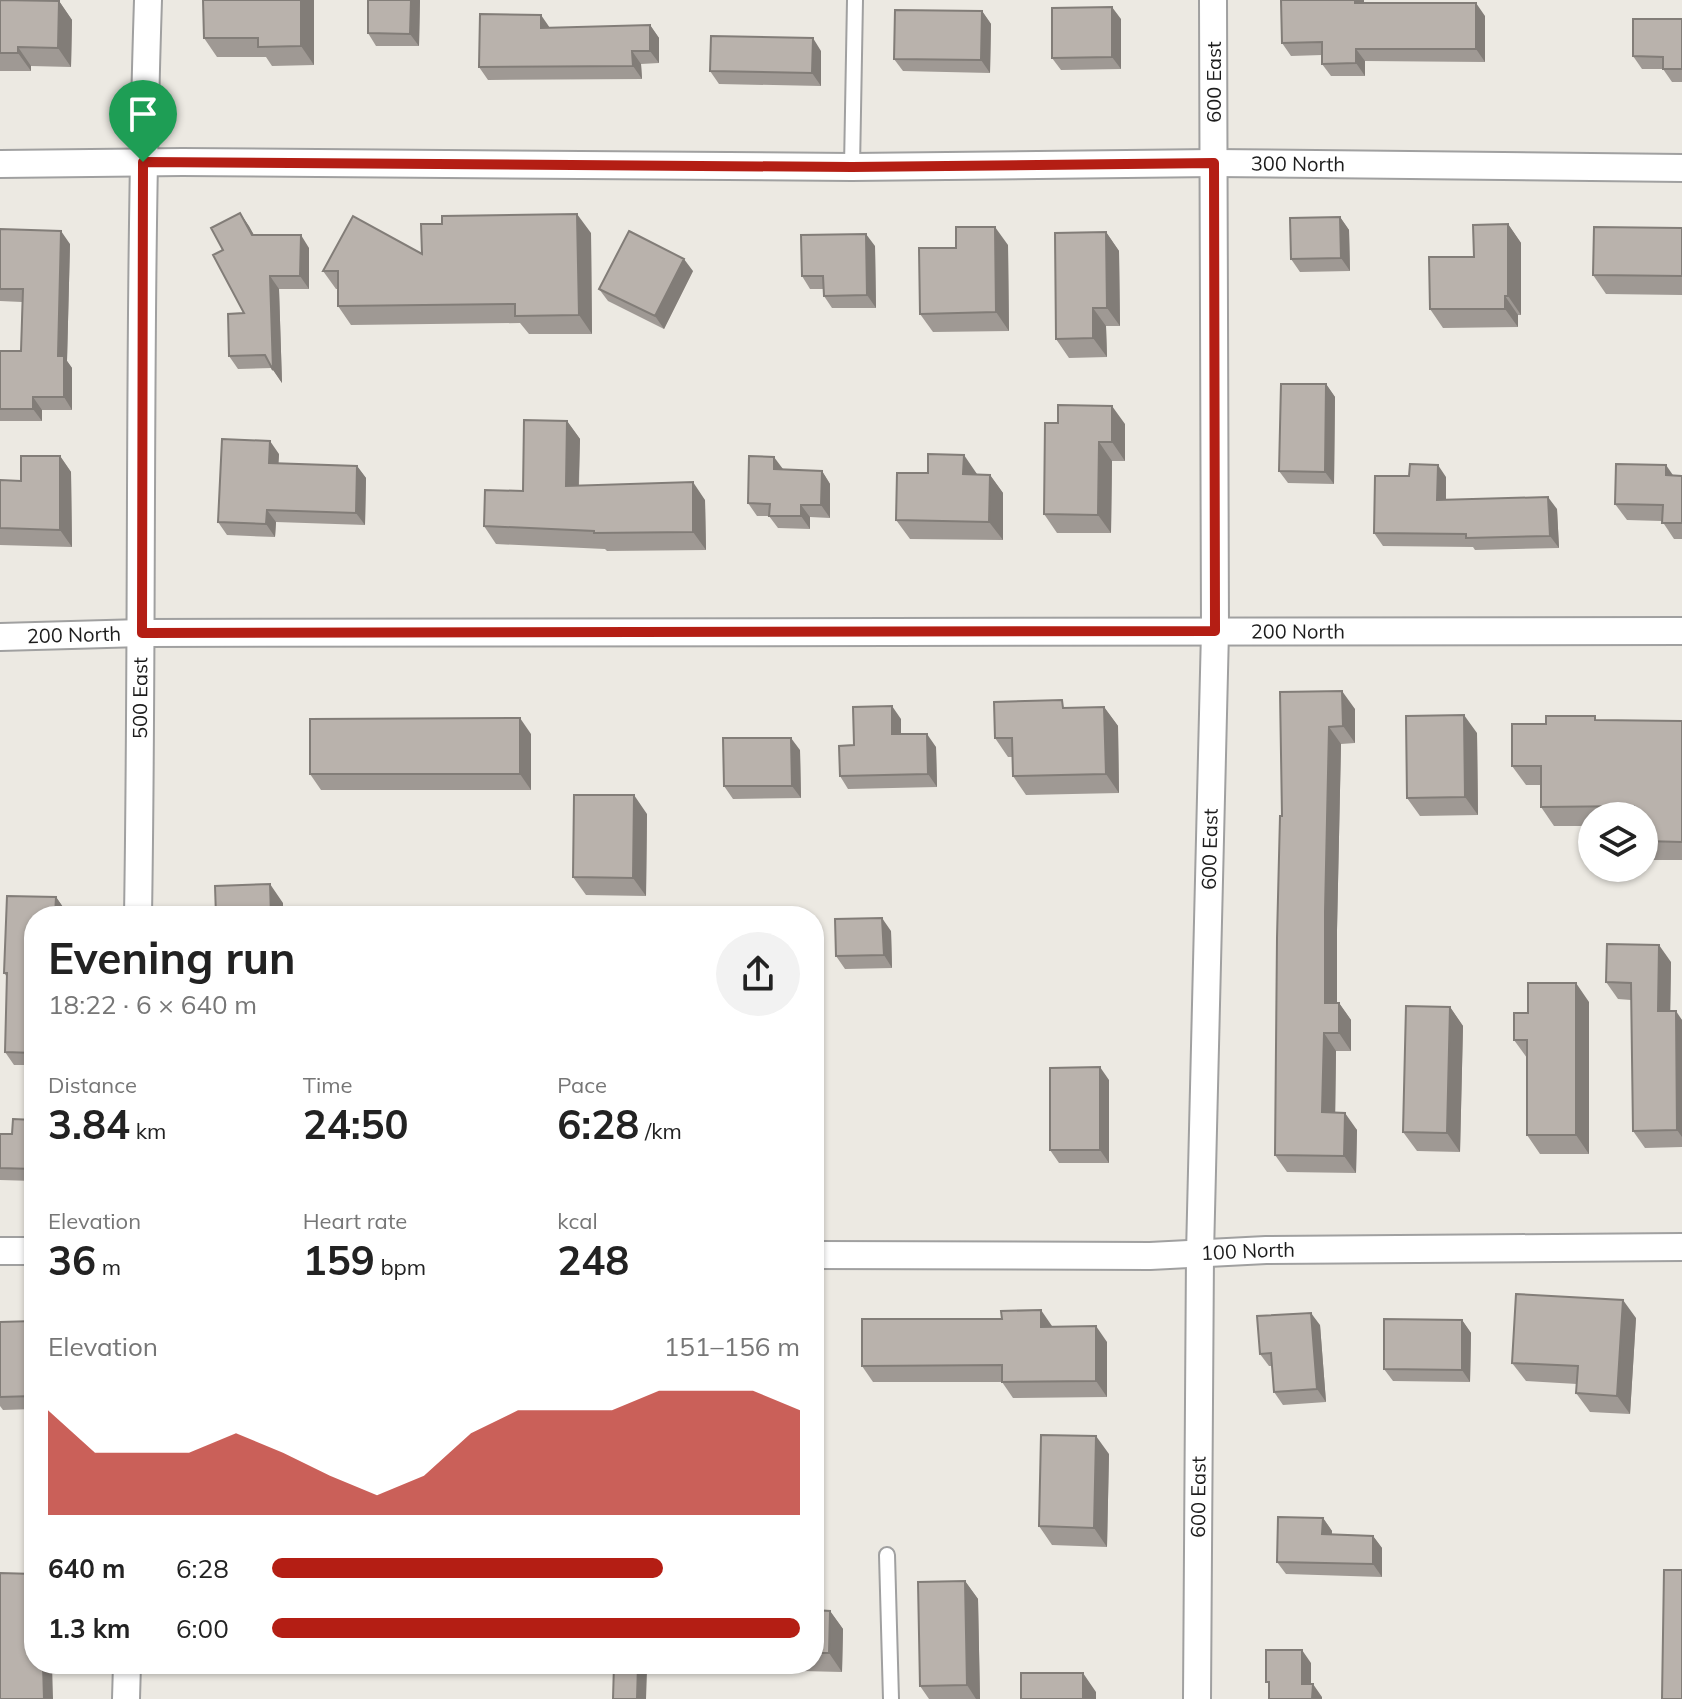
<!DOCTYPE html>
<meta charset="utf-8">
<style>
:root{--surface:#fff;--page:#f2f2f2;--text:#222;--muted:#767676;--accent:#b41e14}
body{margin:0;font-family:Mulish,sans-serif;background:var(--page);color:var(--text);height:100vh;display:flex;flex-direction:column;font-size:30px;white-space:nowrap}
*{box-sizing:border-box;margin:0}
p{font-size:26px;color:var(--muted)}
.icon{flex:none;width:44px;height:44px;fill:none;stroke:currentColor;stroke-width:2;stroke-linecap:round;stroke-linejoin:round}
.map{position:relative;flex:1;overflow:hidden}
.side{position:absolute;left:24px;top:906px;width:800px;height:768px;display:flex;flex-direction:column;background:var(--surface);border-radius:32px;box-shadow:0 2px 6px #0004}
.side>*{flex:none}
.fabs{position:absolute;left:1578px;top:802px;display:grid;gap:16px}
.fabs a{display:grid;place-items:center;width:80px;height:80px;border-radius:50%;background:var(--surface);box-shadow:0 2px 6px #0004;font-size:40px}
.pin{position:absolute;display:grid;place-items:center;width:68px;height:68px;color:#fff;margin:-82px -34px;border-radius:50% 50% 50% 0;rotate:-45deg;box-shadow:0 0 8px #0007}
.pin .icon{rotate:45deg}
.round{display:grid;place-items:center;flex:none;width:84px;height:84px;border-radius:42px;background:var(--page)}
.summary{display:flex;align-items:center;justify-content:space-between;height:136px;padding:0 24px}
h1{font-size:44px;font-weight:700;line-height:60px}
.metrics{display:grid;grid-template-columns:repeat(3,1fr);gap:12px;height:136px;padding:8px 24px}
.metrics div{display:grid;align-content:center}
.metrics b{font-size:40px;font-weight:700}
.metrics small{font-size:22px;font-weight:400}
.metrics p{font-size:22px}
.chart{height:224px;padding:16px 24px}
.chart p{display:flex;justify-content:space-between}
.chart svg{width:100%;height:144px;margin-top:8px;fill:var(--accent);opacity:.7}
ul{padding:0 24px;list-style:none;font-size:26px}
li{display:grid;grid-template-columns:128px 96px 1fr;align-items:center;height:60px}
li i{height:20px;border-radius:10px;background:var(--accent)}
.map>svg:first-child{display:block}
.lines{fill:none;stroke-linecap:round;stroke-linejoin:round}
.lane-casing{stroke:#a0a0a0;stroke-width:18}
.street-casing{stroke:#a0a0a0;stroke-width:30}
.lane{stroke:#fff;stroke-width:14}
.street{stroke:#fff;stroke-width:26}
.wall{fill:#9f9994}
.shaded-wall{fill:#827d78}
.building{fill:#b9b2ac;stroke:#827d78;stroke-width:2}
.route-casing{stroke:#fff;stroke-width:16}
.route{stroke:#b41e14;stroke-width:10}
.labels{text-anchor:middle;stroke-width:8;stroke-linejoin:round;paint-order:stroke}
.street-label{font-size:20px;fill:#1c1c1c;stroke:#fff}
</style>
<div class="map">
<svg width="1682" height="1699" viewBox="0 0 1682 1699">
<rect width="100%" height="100%" fill="#ece9e2"/>
<g class="lines">
<!-- lane casing -->
<g class="lane-casing">
<path id="lane" d="M852,167l3,-167
M887,1555l4,144"/>
</g>
<!-- street casing -->
<g class="street-casing">
<g id="street">
<path id="s1" d="M0,164l182,-2 670,5 362,-4 468,5"/>
<path id="s2" d="M0,637l142,-4 1540,-2"/>
<path id="s3" d="M138,916c5,-305 0,-611 10,-916"/>
<path d="M0,1251h34"/>
<path id="s4" d="M814,1255l336,1 116,-6 416,-3"/>
<path d="M126,1699l1,-35"/>
<path id="s5" d="M1197,1699l3,-445 15,-623 -2,-631"/>
</g>
</g>
<!-- lane -->
<use href="#lane" class="lane"/>
<!-- street -->
<use href="#street" class="street"/>
</g>
<!-- wall -->
<path class="wall" d="M0,0l59,1 13,19 -1,47 -40,-1v5h-31z
M203,0h111v65l-42,1 -6,-9h-49l-13,-19z
M420,0l-1,46h-43l-8,-13z
M1364,0v3l121,13v46l-120,-1v15h-34l-9,-12v-9l-31,1 -9,-13z
M982,11l9,13 -1,49 -87,-2 -9,-12z
M1121,19v50l-60,1 -9,-12z
M1682,19v63h-10l-9,-13h-21l-9,-13z
M650,25l9,13v25l-18,1 1,15 -154,1 -9,-13 71,-39z
M821,51v35l-102,-2 -9,-13z
M240,213l14,22 55,13v41h-30l3,94 -10,-15 -34,1 -9,-13 15,-43 -21,-63z
M1340,217l9,13 1,41 -50,1 -9,-13z
M1508,224l13,19v72h-3v12l-75,1 -13,-19z
M0,228l1,1 69,15 -3,117 5,7v42h-30v11h-42v-70h21l1,-49 -22,-1z
M1682,228v67l-76,-1 -13,-19z
M1106,232l13,19 1,75h-14l1,31 -38,1 -13,-19z
M591,233l1,101h-63l-9,-11 -169,2 -13,-19v-17h-2l-13,-18 99,-17z
M1008,245l1,86 -76,1 -13,-18 36,-66z
M875,246l1,62h-44l-8,-12 -1,-7h-13l-8,-13z
M693,271l-29,58 -56,-28 -9,-12z
M1326,384l9,13 -1,87 -46,-1 -9,-12z
M567,421l13,18 -1,47 126,14 1,50 -99,1 -2,-2 -109,-5 -12,-18 39,-35z
M1045,423l80,1v37h-13l-1,72h-54l-13,-19z
M279,454l-1,9 79,3 9,12 -1,47 -89,-3 -1,15 -48,-2 -9,-13z
M60,456l11,16 1,75 -72,-2v-65l21,1z
M783,470l39,1 8,13v34l-20,-1v12l-32,-1 -9,-12h-12l-9,-13z
M977,474l13,1 13,18v47l-93,-1 -14,-19z
M1673,475l9,1v63h-8l-12,-18 -35,-1 -12,-16z
M1446,477v22l111,10 2,39 -84,2 -2,-3 -90,-1 -9,-13z
M1280,692l75,17v34l-14,1 -4,186v73h2l12,17v31h-15l-1,61 22,18 -1,43 -69,-1 -12,-17 7,-339z
M1104,707l14,19 1,67 -93,2 -13,-19 -1,-19h-4l-13,-19z
M901,719v15l35,13 1,40 -89,2 -8,-13 14,-31z
M1598,720l84,1v139h-35l-3,-5v-39h-52v10h-38l-13,-19v-22h-15l-14,-19 34,-42z
M1477,733l1,82 -58,1 -13,-18z
M531,734v56h-210l-11,-16z
M800,750l1,48 -68,1 -9,-13z
M647,814l-1,82 -60,-1 -13,-18z
M7,896l49,1 9,13v6h-31v149h-20l-9,-13 2,-75 -3,-4z
M891,931l1,37 -47,1 -9,-13z
M1671,962l-1,49 12,9v127l-37,1 -12,-17 -2,-131 -13,-1 -12,-17z
M1589,1002v152h-49l-13,-19v-77l-13,-18 14,-27z
M1450,1007l13,19 -3,126 -43,-1 -14,-19z
M1109,1080v83h-50l-9,-13z
M34,1120v61l-34,-1v-46h12z
M1636,1318l-6,96 -40,-2 -14,-19 1,-9 -51,-3 -14,-18z
M1462,1320l9,13 -1,49 -77,-1 -9,-12z
M34,1321v88l-31,1 -3,-4v-84z
M1320,1325l6,77 -43,3 -9,-13 -2,-26h-3l-9,-12z
M1052,1327l55,15v55l-94,1 -11,-16h-129l-11,-16z
M1109,1454l-2,93 -55,-2 -13,-19z
M1323,1518l9,13v4l41,1 9,12v29l-96,-3 -9,-12z
M814,1572v2l8,12v24l8,1 13,18 -1,43 -116,-3 -3,-5h91z
M965,1581l13,18 2,100h-51l-9,-13z"/>
<!-- shaded-wall -->
<path class="shaded-wall" d="M301,0h13v65l-13,-19z
M411,0h9l-1,46 -9,-12z
M1355,0h9v16l-9,-13z
M59,1l13,19 -1,47 -13,-19z
M1476,3l9,13v46l-9,-13z
M1112,7l9,12v50l-9,-12z
M982,11l9,13 -1,49 -9,-13z
M541,15l9,13h-9z
M650,25l9,13v25l-9,-12z
M813,38l8,13v35l-9,-13z
M18,47l13,19v5l-13,-18z
M1356,49l9,12v15l-9,-13z
M632,51l9,13 1,15 -9,-13z
M240,213l9,13 12,22 -9,-13z
M577,214l14,19 1,101 -13,-19z
M1340,217l9,13 1,41 -9,-13z
M1508,224l13,19v72l-13,-19z
M995,227l13,18 1,86 -13,-19z
M61,231l9,13 -3,117 5,7v42l-8,-13 -6,-41z
M1106,232l13,19 1,75 -13,-18z
M866,234l9,12 1,62 -9,-13z
M301,235l8,13v41l-9,-13z
M684,259l9,12 -29,58 -9,-13z
M270,276l9,13 3,94 -9,-13z
M1505,296l13,19v12l-13,-18z
M1093,308l13,18 1,31 -14,-19z
M1326,384l9,13 -1,87 -9,-12z
M33,397l9,13v11l-9,-12z
M1112,406l13,18v37l-13,-19z
M567,421l13,18 -2,65 -12,-18z
M270,441l9,13 -1,21 -9,-12z
M1099,442l13,19 -1,72 -13,-18z
M964,455l13,19 -1,19 -13,-19z
M60,456l11,16 1,75 -12,-17z
M774,457l9,12h-9z
M1438,465l8,12v35l-9,-12z
M1666,465l11,16 -11,-6z
M357,466l9,12 -1,47 -9,-12z
M822,471l8,13v34l-9,-13z
M990,475l13,18v47l-14,-18z
M693,482l12,18 1,50 -13,-18z
M1548,497l9,12 2,39 -9,-12z
M801,505l9,12v12l-9,-13z
M267,510l9,12 -1,15 -9,-13z
M1342,691l13,18v34l-12,-17z
M892,706l9,13v28l-9,-13z
M1104,707l14,19 1,67 -13,-19z
M1464,715l13,18 1,82 -13,-18z
M520,718l11,16v56l-11,-16z
M1329,727l12,17 -4,186v90l-12,-17v-91z
M927,734l9,13 1,40 -9,-13z
M791,738l9,12 1,48 -9,-12z
M634,795l13,19 -1,82 -13,-18z
M270,884l13,19v13h-12z
M56,897l9,13v6h-10z
M882,918l9,13 1,37 -8,-13z
M1659,945l12,17 -1,66 -12,-17z
M1576,983l13,19v152l-13,-19z
M1339,1003l12,17v31l-12,-18z
M1450,1007l13,19 -3,126 -13,-19z
M1676,1011l6,9v117l-5,-7z
M1324,1033l12,18 -1,79 -13,-18z
M1100,1067l9,13v83l-9,-13z
M1345,1113l12,17 -1,43 -12,-17z
M1623,1300l13,18 -6,96 -13,-18z
M1041,1310l11,16 -11,1z
M1311,1313l9,12 6,77 -9,-13z
M1462,1320l9,13 -1,49 -8,-12z
M1096,1326l11,16v55l-11,-16z
M1096,1436l13,18 -2,93 -13,-19z
M1323,1518l9,13 -1,16 -9,-13z
M1373,1536l9,12v29l-9,-13z
M814,1572v2l8,12 -1,43 -7,-10z
M965,1581l13,18 2,100h-4l-9,-14z
M830,1611l13,18 -1,43 -13,-19z
M1302,1650l9,13v33l-9,-12z
M43,1664h9l1,35h-9z
M638,1664h4l5,7 -1,28h-9z
M1083,1673l13,19v7h-13z
M1313,1684l9,13v2h-10z"/>
<!-- building -->
<path class="building" d="M0,0l59,1 -1,47 -40,-1v6h-18z
M203,0h98v46l-43,1v-9h-54z
M368,0h43l-1,34 -42,-1z
M1281,0h74v3h121v46h-120v14l-34,1v-22l-40,1z
M1112,7v50l-60,1v-50z
M895,10l87,1 -1,49 -87,-1z
M480,14l61,1v13l109,-3v26h-18l1,15 -154,1z
M1633,19h49v50h-19v-12l-30,-1z
M711,36l102,2 -1,35 -102,-2z
M240,213l12,22h49l-1,41h-30l3,94 -8,-15 -36,1 -1,-42 16,-1 -31,-58 10,-5 -12,-22z
M577,214l2,101 -64,1v-12l-177,2v-35h-15l30,-55 69,38 -1,-30h21v-8z
M1340,217l1,41 -50,1 -1,-41z
M1508,224v72h-3v13h-75l-1,-52h45l-1,-32z
M956,227h39l1,85 -76,2 -1,-66h37z
M1594,227l88,1v48l-89,-1z
M0,229l61,2 -3,125h6v41h-31v12h-33v-58h21l2,-62h-23z
M629,231l55,28 -29,57 -56,-27z
M1106,232l1,76h-14v30l-37,1 -1,-106z
M866,234l1,61 -43,1 -1,-20h-21l-1,-41z
M1281,384h45l-1,88 -46,-1z
M1058,405l54,1v36h-13l-1,73 -54,-1 1,-91h13z
M524,420l43,1 -1,65 127,-4v50l-99,1v-2l-110,-5 1,-36 38,1z
M222,439l48,2 -1,22 88,3 -1,47 -89,-3 -1,14 -48,-2z
M928,454l36,1 -1,19 27,1 -1,47 -93,-2 1,-47h31z
M21,456h39v74l-60,-2v-48l21,1z
M749,456l25,1v12l48,2 -1,34h-20v11h-32l1,-12 -22,-1z
M1410,464l28,1 -1,35 111,-3 2,39 -84,2v-4l-92,-1 1,-57h34z
M1616,464l50,1v10l16,1v47h-20l1,-18 -48,-1z
M1342,691l1,35 -14,1 -4,185v91h14v30h-15l-2,79 23,1 -1,43 -69,-1 2,-217 3,-122h2l-2,-124z
M1062,700l1,8 41,-1 2,67 -93,2 -1,-38h-17l-1,-36z
M892,706v28h35l1,40 -88,2 -1,-30 15,-1 -1,-38z
M1464,715l1,82 -58,1 -1,-82z
M1546,716h49v4l87,1v121l-38,-1v-25h-10v-10l-93,1v-41h-29v-42h34z
M520,718v56h-210v-55z
M723,738h68l1,48h-68z
M574,795h60l-1,83 -60,-1z
M270,884l1,32h-55l-1,-30z
M7,896l49,1 -1,19h-21v137l-29,-1 2,-79h-3z
M882,918l2,37 -48,1 -1,-37z
M1607,944l52,1 -1,66h18l1,119 -44,1 -2,-148 -25,-1z
M1528,983h48v152h-49v-95h-13v-27h14z
M1406,1006l44,1 -3,126 -44,-1z
M1100,1067v83h-50v-82z
M13,1119l21,1v49l-34,-1v-34h12z
M1516,1294l107,6 -6,96 -41,-3 2,-27 -66,-3z
M1041,1310v17l55,-1v55l-94,1v-17l-140,1v-47h140l-1,-8z
M1311,1313l6,76 -43,3 -3,-39 -11,1 -3,-38z
M1384,1319l78,1v50l-78,-1z
M34,1321v75l-34,1v-75z
M1041,1435l55,1 -2,92 -55,-2z
M1278,1517l45,1 -1,16 51,2v28l-96,-2z
M1664,1570h18v129h-20z
M0,1573l34,1v90h9l1,35h-44z
M965,1581l2,104 -47,1 -2,-104z
M814,1610l16,1 -1,42h-15z
M1266,1650h36v34h11l-1,15h-43v-17h-3z
M614,1664h24l-1,35h-24z
M1021,1673h62v26h-62z"/>
<g class="lines">
<!-- route casing -->
<g class="route-casing">
<path id="route" d="M143,162l709,5 362,-4 1,468 -1073,2z"/>
</g>
<!-- route -->
<use href="#route" class="route"/>
</g>
<g class="labels">
<!-- street labels -->
<g class="street-label">
<text transform="translate(1214 82) rotate(-90)" y="7">600 East</text>
<text dy="7" stroke="none"><textPath href="#s1" startOffset="1298">300 North</textPath></text>
<text dy="7" stroke="none"><textPath href="#s2" startOffset="1298">200 North</textPath></text>
<text dy="7" stroke="none"><textPath href="#s2" startOffset="74">200 North</textPath></text>
<text dy="7" stroke="none"><textPath href="#s3" startOffset="218">500 East</textPath></text>
<text dy="7" stroke="none"><textPath href="#s5" startOffset="850">600 East</textPath></text>
<text dy="7" stroke="none"><textPath href="#s4" startOffset="434">100 North</textPath></text>
<text dy="7" stroke="none"><textPath href="#s5" startOffset="202">600 East</textPath></text>
</g>
</g>
</svg>
<div class="fabs">
<a><svg class="icon" aria-label="layers" viewBox="0 0 24 24"><path d="M12 4l9 5-9 5-9-5zM3 14l9 5 9-5"/></svg></a>
</div>
<div class="pin" style="left:143px;top:162px;background:#1e9e55"><svg class="icon" aria-label="arrive" viewBox="0 0 24 24"><path d="M6 21V4h12l-3 4 3 4H6"/></svg></div>
<section class="side">
<div class="summary"><div><h1>Evening run</h1><p>18:22 · 6 × 640 m</p></div><a class="round"><svg class="icon" aria-label="share" viewBox="0 0 24 24"><path d="M12 15V3M7 8l5-5 5 5M5 13v7h14v-7"/></svg></a></div>
<div class="metrics">
<div><p>Distance</p><b>3.84<small> km</small></b></div>
<div><p>Time</p><b>24:50</b></div>
<div><p>Pace</p><b>6:28<small> /km</small></b></div>
</div>
<div class="metrics">
<div><p>Elevation</p><b>36<small> m</small></b></div>
<div><p>Heart rate</p><b>159<small> bpm</small></b></div>
<div><p>kcal</p><b>248</b></div>
</div>
<div class="chart"><p><span>Elevation</span>151–156 m</p>
<svg viewBox="0 0 160 44" preserveAspectRatio="none"><path d="M0 44V12L10 25L20 25L30 25L40 19L50 25L60 32L70 38L80 32L90 19L100 12L110 12L120 12L130 6L140 6L150 6L160 12V44z"/></svg>
</div>
<ul>
<li><b>640 m</b>6:28<i style="width:74%"></i></li>
<li><b>1.3 km</b>6:00<i style="width:100%"></i></li>
</ul>
</section>
</div>
